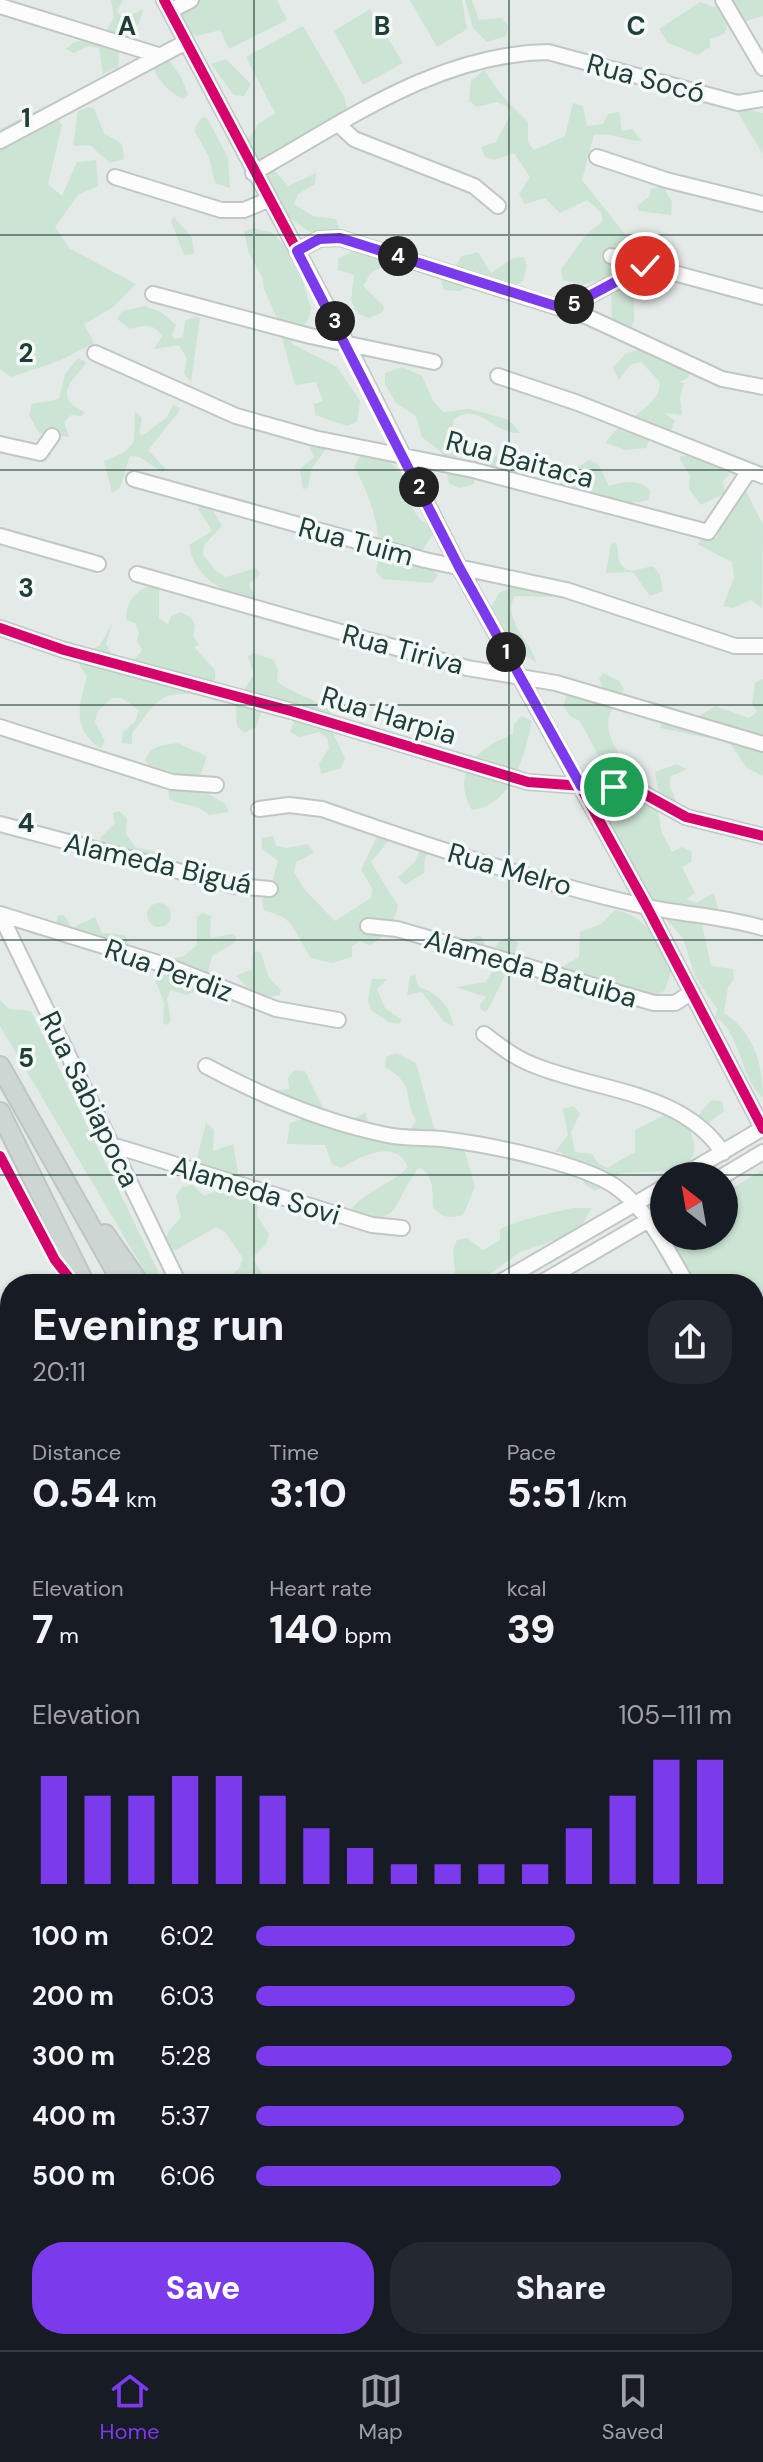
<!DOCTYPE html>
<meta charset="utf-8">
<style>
:root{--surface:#171b24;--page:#242831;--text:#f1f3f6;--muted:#9ea1a6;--line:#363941;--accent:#7c3aed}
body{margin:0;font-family:"DM Sans",sans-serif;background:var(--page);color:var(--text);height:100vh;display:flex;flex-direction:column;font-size:30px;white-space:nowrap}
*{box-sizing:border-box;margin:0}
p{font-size:26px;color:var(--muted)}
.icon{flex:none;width:44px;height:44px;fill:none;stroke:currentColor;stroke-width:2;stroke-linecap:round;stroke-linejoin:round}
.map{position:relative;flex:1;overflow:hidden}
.drawer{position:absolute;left:0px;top:1274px;width:764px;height:1076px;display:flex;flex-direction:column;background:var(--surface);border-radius:32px 32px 0 0;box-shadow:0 2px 6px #0004}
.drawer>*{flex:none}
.needle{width:52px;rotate:329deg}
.controls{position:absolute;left:650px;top:1162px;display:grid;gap:16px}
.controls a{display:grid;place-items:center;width:88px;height:88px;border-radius:50%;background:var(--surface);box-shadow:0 2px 6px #0004;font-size:40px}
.pin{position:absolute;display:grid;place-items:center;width:68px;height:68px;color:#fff;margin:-34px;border:4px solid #fff;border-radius:50%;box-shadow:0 2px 8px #0007}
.km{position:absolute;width:40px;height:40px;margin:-20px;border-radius:50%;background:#222;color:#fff;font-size:22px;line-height:40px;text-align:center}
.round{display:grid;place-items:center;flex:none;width:84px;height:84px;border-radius:32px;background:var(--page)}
.summary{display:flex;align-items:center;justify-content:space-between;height:136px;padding:0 32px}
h1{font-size:44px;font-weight:800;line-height:60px}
.metrics{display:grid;grid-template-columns:repeat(3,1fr);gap:12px;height:136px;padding:8px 32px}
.metrics div{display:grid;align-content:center}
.metrics b{font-size:40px;font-weight:800}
.metrics small{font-size:22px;font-weight:400}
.metrics p{font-size:22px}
.chart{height:224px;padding:16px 32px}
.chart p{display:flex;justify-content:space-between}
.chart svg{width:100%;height:144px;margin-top:8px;stroke:var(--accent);stroke-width:6}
.primary-button{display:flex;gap:16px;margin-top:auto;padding:16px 32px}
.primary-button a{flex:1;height:92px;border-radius:32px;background:var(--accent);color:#fff;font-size:32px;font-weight:800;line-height:92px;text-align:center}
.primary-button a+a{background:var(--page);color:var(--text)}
ul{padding:0 32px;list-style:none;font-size:26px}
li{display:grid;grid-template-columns:128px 96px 1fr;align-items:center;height:60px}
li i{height:20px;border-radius:10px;background:var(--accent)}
.tab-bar{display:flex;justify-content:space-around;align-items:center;height:112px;border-top:2px solid var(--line);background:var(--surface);font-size:22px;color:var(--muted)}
.tab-bar a{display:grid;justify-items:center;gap:4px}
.tab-bar .active{color:var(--accent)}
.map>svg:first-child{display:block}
.green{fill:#cce4d4}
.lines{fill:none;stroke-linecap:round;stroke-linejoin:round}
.stream{stroke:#a2d0da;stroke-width:4}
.minor-casing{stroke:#c1c7c4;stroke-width:18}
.major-casing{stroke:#bcc6c3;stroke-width:22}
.highway-casing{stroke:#bcc6c3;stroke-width:26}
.minor{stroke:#fbfcfb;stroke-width:14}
.major{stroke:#cdd6d3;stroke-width:18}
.highway{stroke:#bac3c1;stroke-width:22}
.cycleway-casing{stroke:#f2f9f6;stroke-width:15}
.cycleway{stroke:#d6006c;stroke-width:10}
.route-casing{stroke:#fff;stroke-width:16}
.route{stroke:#7c3aed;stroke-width:10}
.grid{fill:none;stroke:#203e38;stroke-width:2;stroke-opacity:0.55}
.labels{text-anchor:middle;stroke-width:7;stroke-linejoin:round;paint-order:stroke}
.street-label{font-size:28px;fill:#203e38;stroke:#f2f9f6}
.grid-label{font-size:26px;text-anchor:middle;font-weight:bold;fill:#203e38;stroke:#f2f9f6;stroke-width:7;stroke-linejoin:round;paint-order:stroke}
</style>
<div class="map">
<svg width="763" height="2350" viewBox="0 0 763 2350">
<rect width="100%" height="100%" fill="#e4eae7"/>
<!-- green -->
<path class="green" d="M111,0h12l-6,11 6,8 20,-10 -4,15 -18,6 -3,37 -15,7 -4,-26 -11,-2 -14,7 -8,-4 8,-7 29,-6 11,-18z
M185,0h92l10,20 -58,29 -9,-19 -23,6c-13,-6 -18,-18 -16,-33z
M410,0h52l5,29 -30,18z
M465,0h7l7,20 23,-2 6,8 -2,10 -19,6 -14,-14z
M733,0h30v16l-20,6 -7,-9z
M700,2l21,7 6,18 -3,7 -14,5v8l-12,8 -30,-12 -9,-14z
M370,9l33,54 -40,22 -29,-54z
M303,26l41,70 5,20 -75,44 1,11 13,15 28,-13 -1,11 -17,10 -4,10 19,12 23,3 6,16 -32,-3 -25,-17 -38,-74 11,-17 17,-11 -29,-56z
M166,57l14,18 8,19 -5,5c-13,-6 -27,-20 -30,-34z
M226,59l25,25 -7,12 -10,-1 -23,-31z
M484,70l19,27 25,25v20l6,8 31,-14 8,-33 10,3 4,20 16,-2 5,-10 11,-2 3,19 10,-2 10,12c-17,1 -26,-9 -48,-6l-12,45 43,54 5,9 -4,10 15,16 -7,20v32l-4,10 -18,-5 -1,-43 -8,-4 -20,6 -20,-5 -2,-11 26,-35 16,-13 -2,-9 -14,-12 -27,13 -15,-15 -20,6 -6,-10 11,-17 -16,-24 -20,7 -9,-3 -4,-10 15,-5 15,-28 -5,-8 -9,-4 -20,5 -8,-6 2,-20z
M47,106l15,19 -14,59 14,12 15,-34 19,-2 2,26 -20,9 -23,32 14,21 67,36 -24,24 -28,16 10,19 -35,18 -48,16 -11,-8v-240z
M89,107l5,2 10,24 18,11 2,15 -14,4 -20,-18 -17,1 5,-35z
M735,107l28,6v42z
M202,117l5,1 21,40 2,30 -15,-5 -6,-26 -15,-27z
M663,186l9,16 -1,13 -32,-4 -2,-5 12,-9 2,-8z
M174,217l18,21 2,16 -10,1 -13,-34z
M254,228l19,5 22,24 16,51 -2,10 -18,25 46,24 23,34 -3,21 -10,4 -32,-11 -1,-11 9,-3 -7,-19 -21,3 -19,-69 -12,-27 -1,-10 -15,-28 -4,-20z
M353,251l22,6 6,6 -1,5 -9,5 -8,13 21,20 -1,6 -14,6 -11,-4 -7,-13 3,-26 -16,-5v-11z
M478,252l13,21 22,-15 11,-1 3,9 -4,15 -9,5 -31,-8 -23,13 -16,-1 -3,-10 9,-6 12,-18z
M145,306l16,6 15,13 -4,10 3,4 8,-2 2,-16 10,-5 5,2 -9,64 -7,-8 3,-15 -8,-14 -25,4 8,-13c-9,-14 -18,-11 -32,-7l-13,-10 5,-8z
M640,349l53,21 -7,9 -7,3 5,1 -4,14 2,18 -17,-2 10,8 -6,14 -18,1 -5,12 -21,2 -19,-7c10,-22 59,-37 53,-62l-18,-19 -11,3 -11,15 -6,-12 12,-14z
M78,358l8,4c-4,11 -32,28 -12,44 4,3 8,3 10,7l-3,3 -10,-1 -7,7 5,15 -30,-4 -10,-18 3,-11 27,-5 6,-25z
M402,367l20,9 11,25 10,11 25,-3 14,3 27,8 11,13c-25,2 -41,-32 -66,-14l-2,10 9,14 11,2 12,9 28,6 6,16 -27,-3 -31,-21 -6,8 20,19v5l-15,4 -10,-5 -6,-29 -21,-17 -6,-21 -20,-13 -11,-19v-11z
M173,405l7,3 -2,5 -30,37 17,18 -2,5 -23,-16 -10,-1 -10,32 -8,5 -8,-32 19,-8 11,-11 1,-30 7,6 -3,15 3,3 25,-19z
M308,443l19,5 -16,21 -3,19 -5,1 -3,-20 14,-12z
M370,453c56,18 25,55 59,72l4,9 -11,17v10l16,14 -6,8 -50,-4 -6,-8c9,-33 -5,-75 -22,-104l6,-10z
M694,455l36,18 -7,8 2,12 -24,12 -12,-16 1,-14 -10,-15v-4z
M589,460l9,4 11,22c15,-4 29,-8 41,4l-1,10 -20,4 -75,-16 5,-10z
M743,485l20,40 -1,83 -11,-8 -18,8 -10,-2 11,-28 -2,-16 -35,-18 7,-7 13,1 1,-17z
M202,505l9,2 11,19 -18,19 -1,10 14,17 9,5 30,-9 4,6 -11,10 6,14 -4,3c-28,-9 -57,-24 -62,-56l23,-14 -14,-22z
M616,543c5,12 -3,21 15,28l22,-5 7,9 3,16 -13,5 -17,-24 -27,1 5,-29z
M518,584l33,5 1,8 -37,-1c-14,23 16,44 21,66l-27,-16 -21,-34 11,-19z
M146,587h13v31l9,7 3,-9 10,-4 10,5 4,9 -2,10 6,9 -5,2 21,23v10c-17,22 -26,10 -47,16 -16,5 -25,26 -36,37v11l-10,-1 1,-11 12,-10 4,-12 -17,-12h-10l-15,14 -2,10 10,19 -4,8c-30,-21 -22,-44 -14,-72l-11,-18 24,-14 12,-21 -6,20 11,19c13,1 18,-3 25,-13l-5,-9 2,-9 -4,-9 -9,-3c0,-16 6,-25 20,-33z
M254,653l20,7 4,10 -1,11c7,9 39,18 54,30l1,20 13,27 -4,10 -20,6 -2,-10 10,-16 -2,-10 -8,-6 -19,5 -10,-5 4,-10 -4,-9 -27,-5 -7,19 -12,6 -7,-7 -2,-24 19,-27 -6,-19z
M603,673l16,8 5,8c-3,10 -13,19 -15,28 -6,25 21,43 20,66l28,24 5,26 10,19 10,-5 10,5 -1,10 -9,5 13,26 -8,6 9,4 18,-10 5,19 -17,12 9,42 22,3 1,10 -6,8 -4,26c30,19 39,52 39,85 -23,-19 -24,-71 -48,-80l2,-9 -22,-33 -12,-38 -27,-30 -38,-64 -7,-19 -6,-57 -25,-47 -10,-5 -6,-9 2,-12 11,-3 21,4 5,-8 -4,-9z
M763,679v97l-16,-8 -18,-26 -69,-14 4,-11 32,1 19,-12 34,12 8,-6 -5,-9 3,-20z
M522,716l10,5c-7,33 -19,84 -60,89 -23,-39 8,-63 41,-76l1,-10z
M177,743l30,13 -10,30 28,18 4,8 -20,3c-13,-13 -25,-8 -40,-16l-1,-20 -5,-9 -11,-1 -7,-9c7,-16 17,-14 32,-17z
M677,764l10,5 -17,8v10l9,20 -20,-9 -4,-26z
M119,811l8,7 -1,16 9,13 21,5 3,5 -10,11 -10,2c-12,-13 -29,-16 -39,-32l15,-15 -2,-10z
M378,834l12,5 -19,23 27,44c-3,15 -15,35 -29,39l-9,-4 -8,5v11l-20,6 -21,-5 -20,-34 -8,-7 -19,-7 -2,-10 7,-8 9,-31 -16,-12v-11l11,-2 3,10 11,2 21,-4 6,9 -18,9 -2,10 11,18 30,31 36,-23 1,-10 -11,-18z
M422,847l9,3 -6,8 -1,15 -19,12 -7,-8 16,-14z
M147 915a12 12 0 1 1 24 0a12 12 0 1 1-24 0Z
M615,910c31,5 44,33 57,59l-7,21 -9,6 -53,-11 -18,14 -10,-4 -24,-22 28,-16 1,-25 21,-8z
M202,913l9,3 -1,22 22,-4 4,3 -1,5 -23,14 -7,31 -19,8 -16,-5 -3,9 4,21 -3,5 -5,-2 1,-20 -9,-24 3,-5h9l-1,-14 18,-4 13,-11v-28z
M59,915h5l8,13 23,-11 7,16 23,2 4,9 -4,2 -70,-21z
M477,936l5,1 4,11 7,2 7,-9 9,-4 9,6c0,6 -28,65 -32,69l-5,-2 -1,-5 6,-8 -30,-10 30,-5 6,-10 -3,-10 -21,-16v-5z
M256,951l5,2 8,25 12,12 -1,5c-19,5 -33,-6 -44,-20l16,-5v-16z
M415,975l4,12c17,5 33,20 34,39l-9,-4 -22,-30 -15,3 3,-19z
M372,979h16l-11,10 8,19 17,12 -3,4 -11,-2 -17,-12 -3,-10z
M0,1000l9,9 22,2 129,264 -4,9h-4l-152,-258z
M397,1053l19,10 18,65 29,17 12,42 -12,28c-14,4 -20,3 -30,-8 -1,-17 2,-30 -14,-40 -28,36 -14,59 -71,49 8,-22 44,-31 60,-49 -12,-30 -48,-10 -67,1l-9,-4 -7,-19 -38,-1 3,-21 21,-7 -12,-17 -10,-2 -19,10 -9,-4 17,-13 11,-1 -1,-11 6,-8 11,1 23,47 16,6 22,-12c0,22 21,22 39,26l11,-17c-15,-28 2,-34 -31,-54l1,-10z
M711,1100l11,1 2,10 -16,12 -11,1 -6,9c20,49 -54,36 -73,41l-5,9 -18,8 -9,-6 -25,-33h-6l13,-17 -5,-26 11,-3 6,8 -9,18 4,20 17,2 6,9 9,5 28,-16v-22l34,-17 28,4z
M206,1123l8,7 -1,21 20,-7 7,40 18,22 -1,10 12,18 -3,10 -14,14 18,26h-18l-1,-4 -8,4h-20l17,-17 3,-9 -18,-26 -9,-5 -44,25 -6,-9 2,-11 13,-15 -5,-21 6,-9 11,-2 11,11 19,-8 -7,-7 -10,2 -8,-5 -2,-16z
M763,1170v172l-9,-4v-54h-58l-28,-48h56v-43z
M572,1208h20l-11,18 -20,12 -41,14 -44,32h-40l19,-11 -2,-23 4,-10 10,-2 16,12 17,-10v-10c12,-9 55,-18 72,-22z
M754,1365l9,2v563l-9,-3z
M0,1574l10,6v44l-10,19z
M94,2340h50l5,10h-52z"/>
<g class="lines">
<!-- stream -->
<path class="stream" d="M754,1799l9,-3"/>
<!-- minor casing -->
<g class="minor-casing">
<path id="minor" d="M164,0l184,346 111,221 188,340 116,222
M723,0l40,68
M0,6l158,49
M170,11l21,-11
M339,125l15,14 120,47 24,20
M0,141l186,-99
M597,157l69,23 97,24
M253,173c93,-52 184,-119 295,-121l190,51 25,-4
M115,177l106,33h23l24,-10
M297,251l22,-12 21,-1 248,79 134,62 41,8
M611,256l152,41
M153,294l157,42 124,26
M565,309l80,-43
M95,353l141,63 78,22 159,32 235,62 41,-61
M498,376l80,27 185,73
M0,444l40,9 12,-17
M134,479l291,81 141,30 169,56h28
M0,536l98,28
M137,574l330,94 89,15 207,61
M0,628l64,22 227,61 237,71 109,8 49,27 77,19
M0,727l172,55 44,3
M259,809l30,-4 33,4c106,37 212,72 321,97 41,9 80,10 120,22
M0,824l235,62 35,3
M0,914l179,370
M0,914l168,52 108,43 62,11
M368,926l29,3 257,74h21l17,-11
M484,1034c15,11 29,23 47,30 63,27 151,26 192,89
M206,1066c58,31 117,56 181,69 18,4 37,2 55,4 43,5 140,24 174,48 33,24 51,63 71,97
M112,1145l260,80 30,3
M682,1176l81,-48
M723,1176l40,-24
M497,1284l167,-97
M539,1284l125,-73
M754,1348l9,4
M0,1884l10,-2
M0,1975l10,11
M754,2054l9,-2
M0,2084l10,-3
M286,2340l3,10
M305,2350l41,-10"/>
</g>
<!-- major casing -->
<g class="major-casing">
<path id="major" d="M0,1066l123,218
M0,1112l85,172
M105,1234l35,50
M0,2221l10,-2
M593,2340l5,10
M640,2340l5,10"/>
</g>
<!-- highway casing -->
<g class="highway-casing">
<path id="highway" d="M754,1944l9,3
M754,2005l9,-2
M754,2027l9,-2
M0,2122l10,-2
M0,2149l10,-2
M0,2167l10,-2
M0,2191l10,-2"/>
</g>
<!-- minor -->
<use href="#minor" class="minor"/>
<!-- major -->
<use href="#major" class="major"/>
<!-- highway -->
<use href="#highway" class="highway"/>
<!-- cycleway casing -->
<g class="cycleway-casing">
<path id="cycleway" d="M164,0l184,346 111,221 188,340 116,222
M0,628l64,22 227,61 237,71 109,8 49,27 77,19
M0,1156l55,104 19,24"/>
</g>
<!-- cycleway -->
<use href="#cycleway" class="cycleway"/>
</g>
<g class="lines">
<!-- route casing -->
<g class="route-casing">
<path id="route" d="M614,787l-33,-1 -122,-219 -162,-316 22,-12 21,-1 225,71 80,-43"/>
</g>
<!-- route -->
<use href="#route" class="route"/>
</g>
<!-- grid -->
<path class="grid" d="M254,0v1284M509,0v1284M0,235h763M0,470h763M0,705h763M0,940h763M0,1175h763M0,1410h10M754,1410h9M0,1645h10M754,1645h9M0,1880h10M754,1880h9M0,2115h10M754,2115h9M254,2340v10M509,2340v10"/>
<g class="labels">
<!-- street labels -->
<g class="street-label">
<text transform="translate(646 78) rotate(15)" y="10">Rua Socó</text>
<text transform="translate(520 459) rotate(15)" y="10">Rua Baitaca</text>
<text transform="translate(356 541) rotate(15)" y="10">Rua Tuim</text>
<text transform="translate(403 649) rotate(15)" y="10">Rua Tiriva</text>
<text transform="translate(389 715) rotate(17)" y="10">Rua Harpia</text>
<text transform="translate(158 863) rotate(13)" y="10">Alameda Biguá</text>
<text transform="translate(510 869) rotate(16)" y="10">Rua Melro</text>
<text transform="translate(531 968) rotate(16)" y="10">Alameda Batuiba</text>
<text transform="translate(169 970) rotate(20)" y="10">Rua Perdiz</text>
<text transform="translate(90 1099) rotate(64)" y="10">Rua Sabiapoca</text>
<text transform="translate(256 1190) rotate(17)" y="10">Alameda Sovi</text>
</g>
</g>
<g class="grid-label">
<text x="127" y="35">A</text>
<text x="382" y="35">B</text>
<text x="636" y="35">C</text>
<text x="26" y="127">1</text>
<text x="26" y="362">2</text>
<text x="26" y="597">3</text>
<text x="26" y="832">4</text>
<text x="26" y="1067">5</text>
</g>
</svg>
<div class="controls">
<a><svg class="needle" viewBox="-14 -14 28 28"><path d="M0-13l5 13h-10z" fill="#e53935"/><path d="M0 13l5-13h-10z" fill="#9ea1a6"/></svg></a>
</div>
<div class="pin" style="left:614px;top:787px;background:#1e9e55"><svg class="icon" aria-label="arrive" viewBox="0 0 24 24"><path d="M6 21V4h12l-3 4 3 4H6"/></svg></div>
<div class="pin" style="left:645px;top:266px;background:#d93025"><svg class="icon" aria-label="check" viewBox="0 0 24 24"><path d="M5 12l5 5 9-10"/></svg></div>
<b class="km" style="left:506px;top:652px">1</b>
<b class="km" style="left:419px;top:487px">2</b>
<b class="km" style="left:335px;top:321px">3</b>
<b class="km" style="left:398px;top:256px">4</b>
<b class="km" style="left:574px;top:304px">5</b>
<section class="drawer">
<div class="summary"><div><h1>Evening run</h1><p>20:11</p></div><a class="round"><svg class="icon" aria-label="share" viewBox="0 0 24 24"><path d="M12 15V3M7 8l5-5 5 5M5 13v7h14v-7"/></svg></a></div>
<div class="metrics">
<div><p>Distance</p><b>0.54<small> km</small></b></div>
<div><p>Time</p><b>3:10</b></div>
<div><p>Pace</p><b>5:51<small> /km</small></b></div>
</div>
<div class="metrics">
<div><p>Elevation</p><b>7<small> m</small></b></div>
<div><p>Heart rate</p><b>140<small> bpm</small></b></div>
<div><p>kcal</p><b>39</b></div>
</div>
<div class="chart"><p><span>Elevation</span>105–111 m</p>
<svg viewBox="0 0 160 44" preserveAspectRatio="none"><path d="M5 44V11M15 44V17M25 44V17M35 44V11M45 44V11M55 44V17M65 44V27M75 44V33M85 44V38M95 44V38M105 44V38M115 44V38M125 44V27M135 44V17M145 44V6M155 44V6"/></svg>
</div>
<ul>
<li><b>100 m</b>6:02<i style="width:67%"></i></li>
<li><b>200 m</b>6:03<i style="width:67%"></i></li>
<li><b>300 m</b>5:28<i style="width:100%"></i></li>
<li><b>400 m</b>5:37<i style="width:90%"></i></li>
<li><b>500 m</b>6:06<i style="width:64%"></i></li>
</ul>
<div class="primary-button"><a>Save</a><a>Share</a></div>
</section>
</div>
<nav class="tab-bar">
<a class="active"><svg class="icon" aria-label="home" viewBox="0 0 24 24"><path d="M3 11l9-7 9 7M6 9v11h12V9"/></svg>Home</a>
<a><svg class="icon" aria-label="map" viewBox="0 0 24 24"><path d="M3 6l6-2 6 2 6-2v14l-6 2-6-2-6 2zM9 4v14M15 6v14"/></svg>Map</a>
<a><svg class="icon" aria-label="saved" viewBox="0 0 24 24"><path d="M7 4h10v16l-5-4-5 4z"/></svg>Saved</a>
</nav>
